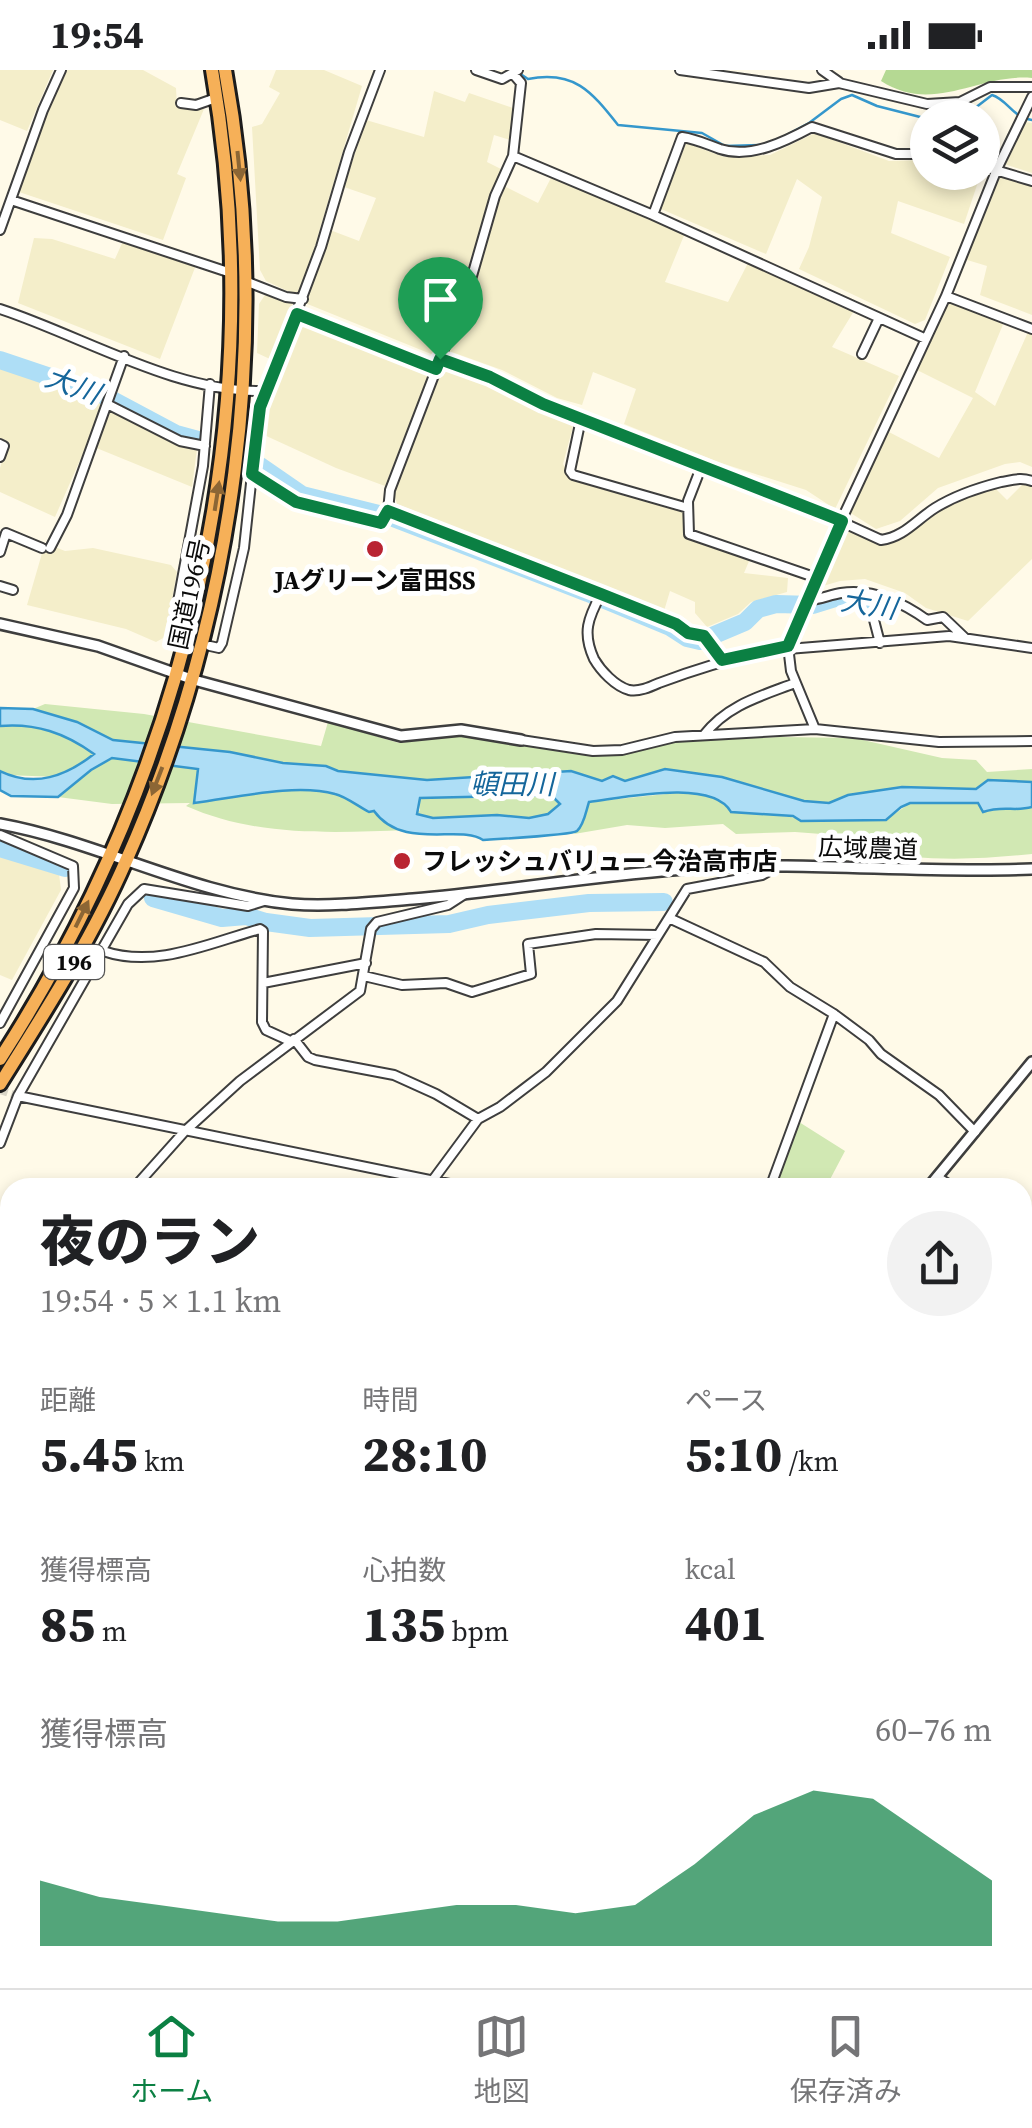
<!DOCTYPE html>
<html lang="ja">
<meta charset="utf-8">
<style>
:root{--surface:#fff;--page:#f2f2f2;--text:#202124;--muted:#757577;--line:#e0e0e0;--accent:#0b8043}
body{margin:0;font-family:"Source Serif 4","Noto Sans JP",serif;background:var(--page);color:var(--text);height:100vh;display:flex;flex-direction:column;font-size:38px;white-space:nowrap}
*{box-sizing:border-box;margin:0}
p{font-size:32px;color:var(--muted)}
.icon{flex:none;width:55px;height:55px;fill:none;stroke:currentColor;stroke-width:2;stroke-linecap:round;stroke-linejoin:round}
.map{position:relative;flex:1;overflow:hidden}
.side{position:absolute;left:0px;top:1108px;width:1032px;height:812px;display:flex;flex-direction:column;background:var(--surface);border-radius:30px 30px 0 0;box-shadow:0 5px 15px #0003}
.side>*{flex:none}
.tools{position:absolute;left:910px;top:30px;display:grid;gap:20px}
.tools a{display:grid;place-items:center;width:90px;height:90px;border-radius:50%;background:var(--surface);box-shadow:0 5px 15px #0003;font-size:50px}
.pin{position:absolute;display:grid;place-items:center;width:85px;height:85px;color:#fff;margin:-102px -42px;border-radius:50% 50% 50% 0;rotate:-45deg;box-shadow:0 0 10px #0007}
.pin .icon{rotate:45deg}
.round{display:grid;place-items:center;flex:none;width:105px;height:105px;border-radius:52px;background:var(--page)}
.headline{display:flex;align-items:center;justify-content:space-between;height:170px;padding:0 40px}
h1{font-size:55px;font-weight:800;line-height:75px}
.stats{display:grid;grid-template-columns:repeat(3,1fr);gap:15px;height:170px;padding:10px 40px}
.stats div{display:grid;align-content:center}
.stats b{font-size:50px;font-weight:800}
.stats small{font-size:28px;font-weight:400}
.stats p{font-size:28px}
.chart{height:280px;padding:20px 40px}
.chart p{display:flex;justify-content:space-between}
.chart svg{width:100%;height:180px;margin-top:10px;fill:var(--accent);opacity:.7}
.status{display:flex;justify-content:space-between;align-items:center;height:70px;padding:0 50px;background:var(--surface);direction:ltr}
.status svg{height:28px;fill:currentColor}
.dock{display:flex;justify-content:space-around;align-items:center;height:140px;border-top:2px solid var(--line);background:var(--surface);font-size:28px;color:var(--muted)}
.dock a{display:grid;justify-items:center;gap:5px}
.dock .current{color:var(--accent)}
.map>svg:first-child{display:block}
.farmland{fill:#f4eeca}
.green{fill:#d1e8b3}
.forest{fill:#b5d993}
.water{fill:#aedef6;stroke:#3597cc;stroke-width:2.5;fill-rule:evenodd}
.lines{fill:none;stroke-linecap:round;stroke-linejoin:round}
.stream{stroke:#3597cc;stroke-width:2.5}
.river{stroke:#aedef6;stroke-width:18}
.minor-tunnel{stroke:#dad6c7;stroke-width:8;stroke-dasharray:8 4;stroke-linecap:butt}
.minor-casing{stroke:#3e3e3e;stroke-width:12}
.tertiary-casing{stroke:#3e3e3e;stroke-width:14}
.trunk-casing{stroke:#1c1c1c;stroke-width:18}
.minor{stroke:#fff;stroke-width:8}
.tertiary{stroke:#fff;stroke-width:9}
.trunk{stroke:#f6b058;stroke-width:12}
.oneway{fill:#8c6635}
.route-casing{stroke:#fff;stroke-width:20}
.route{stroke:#0b8043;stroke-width:12}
.poi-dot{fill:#b92432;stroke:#fff;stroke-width:4}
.labels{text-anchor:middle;stroke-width:10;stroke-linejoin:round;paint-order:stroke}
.shield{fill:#fff;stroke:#545454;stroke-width:2.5}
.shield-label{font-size:22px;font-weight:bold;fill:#0b0b0b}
.poi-label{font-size:25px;font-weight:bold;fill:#0b0b0b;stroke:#fff}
.street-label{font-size:25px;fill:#0b0b0b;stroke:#fff}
.water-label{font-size:28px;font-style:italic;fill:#15669b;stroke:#fff}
</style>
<div class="status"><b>19:54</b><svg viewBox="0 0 49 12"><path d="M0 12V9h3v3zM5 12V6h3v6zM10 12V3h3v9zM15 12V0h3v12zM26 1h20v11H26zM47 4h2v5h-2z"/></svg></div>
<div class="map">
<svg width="1032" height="1918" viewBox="0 0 1032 1918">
<rect width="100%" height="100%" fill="#fffae8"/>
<!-- farmland -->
<path class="farmland" d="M0,0h53l-26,61 -27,-11z
M65,0h78l33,18 1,18 27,3 -27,65 9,4 -23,62 -147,-49 30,-81z
M276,0h48l38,16 -60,204 -8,4 -28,-13 -6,-11 -8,-143 10,-3 18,-31 -11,-6z
M434,21l31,11 4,-9 44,15 -3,32 -16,-5 -7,27 14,7 -33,98 -32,85 -5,2 -126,-51 25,-73 29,11 17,-43 -32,-11 22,-67 58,17z
M1025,52l7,1v50l-28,-9z
M815,63l74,28 38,-1 1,12 53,1 -17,51 -66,-23 -7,32 59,24 -25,63 -10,4 -116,-55 10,-22 13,-50 -25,-18 -31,75 -105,-45 25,-66 38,14 46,-2z
M999,105l33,10v130l-52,-20 7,-29 -23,-7z
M552,106l133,57 -20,49 63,20 20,-39 106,48 -22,36 67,29 -64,133 -29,-19 -88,-28 -94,-38 12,-35 -43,-17 -11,33 -25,-7 -55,-28 -53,-19 55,-165 34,17z
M34,168l18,1 63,20 8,-18 73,24 -36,94 -142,-56z
M265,225l29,7 -22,58 -15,-7 2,-49z
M947,230l57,22 -29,70 20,14 33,-74 4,2v133l-12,-5 -15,2 -67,24 -38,33 -24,8 -27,-17 38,-81 52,27 34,-60 -58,-29z
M299,248l132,51 -46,117 -49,-18 -74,-34 1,-26z
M441,292l134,57 -12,45 7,13 114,33 1,25 65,24 -6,14 44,5 -1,14 -36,10 -13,12 -31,13 -12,-14v-11l-25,-11 -6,20 -267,-107 -4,-13z
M0,293l102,37 -14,42 -33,75 -55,-25v-24l6,-19 -1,-9 -5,-2z
M108,337l89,42 -5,38 -98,-40z
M1024,413l8,3v73l-64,62 -42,-13 -21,-15 -40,-14 -25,2 -24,7 27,-62 35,18 10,-1 27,-14 16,-15 42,-22 22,-4 12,12z
M45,473l20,8 28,-3 78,17 6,7 -12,65 -9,5 -30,-13 -99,-24z
M0,785l59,19 2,16 -49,90 -12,-5z"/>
<!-- green -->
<path class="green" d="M45,634l99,10 177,32 7,-24 71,21 63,-8 112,19 37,1 63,-14 106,-4 74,1 88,20 34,2 11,12 45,-3v13l-44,-2 -12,9 -74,-2 -54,8 -19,8 -25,-2 -82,-24 -57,-8 -40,12h-23l-31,-10 -144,9 -89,-9 -12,-5 -43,-3 -53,-11 -117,-12 -36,-18 -44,-13z
M23,654l46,12 26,18 -36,23 -54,-2 -5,-4v-45z
M112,688l86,11 -3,34c45,-5 95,-19 140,-9 11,2 24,13 34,18l4,-2 8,9 26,11c-76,3 -151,7 -221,-24l4,-3 -78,1 -54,-7 33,-27z
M686,722c29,5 57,15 85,22 11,3 21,1 31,7l84,-1 24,-17h64l9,3 1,5c18,-6 32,1 48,-4v47c-58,6 -111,8 -168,-5l-3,-12 -66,-5 -59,2 -13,-10 -58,4 -38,-3 -53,9 8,-9 7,-23z
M551,725l9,9 -12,10 -19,4 -32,-3 -64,3 -17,-4 4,-4 -1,-12z
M799,1052l46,29 -19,36 -53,1z
M711,1910h311l10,8h-320z"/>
<!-- forest -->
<path class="forest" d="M886,0h146v8c-54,-5 -98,37 -151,3z
M1022,1537h10v381h-166v-8h156z"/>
<!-- water -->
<path class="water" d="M0,638l33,1 44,13 36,18 117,12 53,11 43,3 12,5 89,9 144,-9 31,10 11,-5 12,5 40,-12 57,8 82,24 25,2 19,-8 54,-8 74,2 12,-9 44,2v25c-17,5 -29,-2 -49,5l-5,-9h-68l-9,4 -15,13 -85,1 -8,-5 -62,-4c-19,-34 -108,-14 -142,-10 -3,9 -5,23 -12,29 -4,4 -80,8 -94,9 -23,-16 -80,11 -109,-29l-5,1c-10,-5 -24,-16 -34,-18 -40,-11 -100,4 -141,9l4,-34 -86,-11 -21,12 -33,27 -47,-1 -11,-6v-19c35,17 66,5 94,-17 -29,-21 -58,-31 -94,-28zM551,725l9,9 -12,10 -19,4 -32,-3 -64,3 -16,-4 3,-16z
M1032,1493v60l-9,-4v-37z"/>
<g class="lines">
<!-- stream -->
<path class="stream" d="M519,3l9,6c46,-9 63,12 90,46l84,8 23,13 35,-1
M962,48l30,-23c16,5 21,23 40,25
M781,68l28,-15 32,-24 11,-4 25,11 51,13
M0,1505l10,-20"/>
<!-- river -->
<path class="river" d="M0,290l101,34 75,40 22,6
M260,396l42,29 89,22 197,76 82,34 17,11 13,3 45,-19 13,-13 18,-5 37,1 29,-9 54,7
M0,778l65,20
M153,828l69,20 24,-2 20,6 44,6 139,-4 39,-9 101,-12 75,-1
M249,1918l7,-8"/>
<!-- minor-tunnel -->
<path class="minor-tunnel" d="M0,1020l18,6"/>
<!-- minor casing -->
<g class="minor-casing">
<path id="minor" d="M476,0l26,9 16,-9
M680,0l129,18 30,-5 88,21 33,-2 30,-15h42
M822,0l17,12
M181,33l15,2 20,-7
M513,86l140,59 273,124
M982,96l50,15
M11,130l220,73
M653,145l29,-78c14,2 24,7 38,12 31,10 66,-8 92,-22l84,27h32
M0,160l43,-120 18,-40
M245,211l41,16 17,2
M946,226l86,33
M0,239c85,28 177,85 267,82l54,-144 28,-95 31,-82
M297,244l139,55
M862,284l17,-36
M441,289l50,18 52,27 264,102 74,34c23,-3 35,-20 54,-32 21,-13 42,-20 66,-26 12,-2 20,-5 31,-1
M267,321l-6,16 -9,67 44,28 85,21 7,-12 2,-21 82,-214 23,-80 18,-40 8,-73 -7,-8
M107,334l73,37 25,5
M581,349l-11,52 3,4 115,33
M0,374l4,2 -4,11
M702,395l-14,36 1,33 128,44
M388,441l213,83 75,31 12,8 15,3 19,24
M50,478l17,-33 57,-159
M0,482l6,-19 36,15
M0,516l13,4
M601,524c-13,24 -19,39 -7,65 7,12 21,27 35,31 10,2 21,-3 30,-7 43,-16 84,-28 129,-37
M878,526l-4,24 6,23
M808,530c11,0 21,-5 33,-7 32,-5 61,9 86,27l16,-3 22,21
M178,567l-6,-3 31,-168 7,-82
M210,576l9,2 3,-5 22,-95 8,-74
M788,579l161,-13 83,12
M815,659l-24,-58 -3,-25 53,-125 105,-225 51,-127 35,-72
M704,665c23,-30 57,-39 91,-52
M521,670l72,11 29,-1 53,-13 140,-8 124,13 93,-1
M0,765l73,31 1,22 -74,135
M669,848l95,44 26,25 44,27 35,26 12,14 58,41 36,37
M103,881c53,18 106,-8 157,-22l3,2 -1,91 4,8 24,11
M364,906l38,9 44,-2 26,9 59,-18 -3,-30 68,-10 62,1
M263,913l103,-20
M294,969l14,18 7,3 79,15 42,19 42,25
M18,1026l451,92
M0,1073l18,-47 110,-192 16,-15 104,17 16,-5
M937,1107l18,11
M134,1118l50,-56 56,-51 120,-90 11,-62 6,-7 71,-17 17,-11
M427,1118l51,-69 22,-12 46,-35 71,-71 70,-112 75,-14 16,-9
M770,1118l64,-174
M1022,1150l10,4
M0,1228l10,3
M1022,1266l10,-23
M1022,1317l10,4
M0,1387l10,3
M1022,1414l10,-2
M0,1498l10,-33
M0,1886l10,4
M61,1910l19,8
M489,1910l22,8
M9,1918l3,-8
M736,1918l16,-8"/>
</g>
<!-- tertiary casing -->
<g class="tertiary-casing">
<path id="tertiary" d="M0,554l98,22 96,34 207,56 60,-6 60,10
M0,754c99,18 191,70 292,80 39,3 82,-2 121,-5 95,-8 190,-25 286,-31 111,-7 222,6 333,1
M928,1118l104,-126
M0,1661l10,3
M657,1910l5,8
M242,1918l6,-8"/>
</g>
<!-- trunk casing -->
<g class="trunk-casing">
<path id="trunk" d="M0,989c188,-292 272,-644 212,-989
M0,1014c45,-72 92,-145 126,-223 109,-245 147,-527 99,-791"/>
</g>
<!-- minor -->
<use href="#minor" class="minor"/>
<!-- tertiary -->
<use href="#tertiary" class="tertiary"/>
<!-- trunk -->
<use href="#trunk" class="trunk"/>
</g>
<!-- one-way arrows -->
<defs><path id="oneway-solid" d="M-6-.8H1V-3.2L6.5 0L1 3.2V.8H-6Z" transform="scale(2.5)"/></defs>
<g class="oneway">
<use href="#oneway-solid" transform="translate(239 96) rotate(84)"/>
<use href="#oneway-solid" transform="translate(217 426) rotate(-81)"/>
<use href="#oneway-solid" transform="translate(157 711) rotate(111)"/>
<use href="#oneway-solid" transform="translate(82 844) rotate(-64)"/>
</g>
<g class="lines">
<!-- route casing -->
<g class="route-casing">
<path id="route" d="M297,244l139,55 4,-10 50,18 53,27 299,117 -54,125 -66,14 -18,-24 -16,-3 -12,-9 -75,-30 -213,-83 -7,12 -85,-21 -44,-28 8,-67z"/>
</g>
<!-- route -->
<use href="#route" class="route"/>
</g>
<!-- markers -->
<g class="poi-dot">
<circle cx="375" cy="479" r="10"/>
<circle cx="402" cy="791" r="10"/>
</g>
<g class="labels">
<!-- shield labels -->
<rect class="shield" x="44" y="875" width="60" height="34" rx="8"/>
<g class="shield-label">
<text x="74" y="900">196</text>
</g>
<!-- poi labels -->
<g class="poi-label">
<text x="375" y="519">JAグリーン富田SS</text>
<text x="422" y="800" text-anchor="start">フレッシュバリュー 今治高市店</text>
</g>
<!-- street labels -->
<g class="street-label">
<text transform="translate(189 524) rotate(-78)" y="9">国道196号</text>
<text transform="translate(868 778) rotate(2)" y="9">広域農道</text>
</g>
<!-- water labels -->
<g class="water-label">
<text transform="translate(73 315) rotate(20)" y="10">大川</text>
<text transform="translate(869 534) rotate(9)" y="10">大川</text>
<text x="512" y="724">頓田川</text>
</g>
</g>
</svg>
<div class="tools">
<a><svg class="icon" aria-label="layers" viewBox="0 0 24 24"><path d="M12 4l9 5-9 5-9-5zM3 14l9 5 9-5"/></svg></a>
</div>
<div class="pin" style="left:440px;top:289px;background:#1e9e55"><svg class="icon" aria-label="arrive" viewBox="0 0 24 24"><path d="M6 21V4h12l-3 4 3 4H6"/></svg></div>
<section class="side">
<div class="headline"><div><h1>夜のラン</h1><p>19:54 · 5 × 1.1 km</p></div><a class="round"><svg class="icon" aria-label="share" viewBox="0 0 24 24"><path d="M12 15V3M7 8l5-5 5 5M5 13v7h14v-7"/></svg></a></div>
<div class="stats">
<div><p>距離</p><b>5.45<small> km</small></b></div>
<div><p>時間</p><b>28:10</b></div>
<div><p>ペース</p><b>5:10<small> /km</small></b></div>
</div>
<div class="stats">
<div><p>獲得標高</p><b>85<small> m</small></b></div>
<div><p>心拍数</p><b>135<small> bpm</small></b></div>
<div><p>kcal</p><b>401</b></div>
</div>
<div class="chart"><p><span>獲得標高</span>60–76 m</p>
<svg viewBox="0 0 160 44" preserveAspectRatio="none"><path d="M0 44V28L10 32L20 34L30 36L40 38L50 38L60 36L70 34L80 34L90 36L100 34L110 24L120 12L130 6L140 8L150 18L160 28V44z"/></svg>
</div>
</section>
</div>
<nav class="dock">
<a class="current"><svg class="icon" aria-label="home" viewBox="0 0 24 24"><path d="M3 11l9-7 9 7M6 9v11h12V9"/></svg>ホーム</a>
<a><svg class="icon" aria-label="map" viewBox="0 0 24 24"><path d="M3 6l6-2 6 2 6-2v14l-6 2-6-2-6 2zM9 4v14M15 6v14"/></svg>地図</a>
<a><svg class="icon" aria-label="saved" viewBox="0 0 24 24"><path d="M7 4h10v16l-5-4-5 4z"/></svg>保存済み</a>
</nav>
